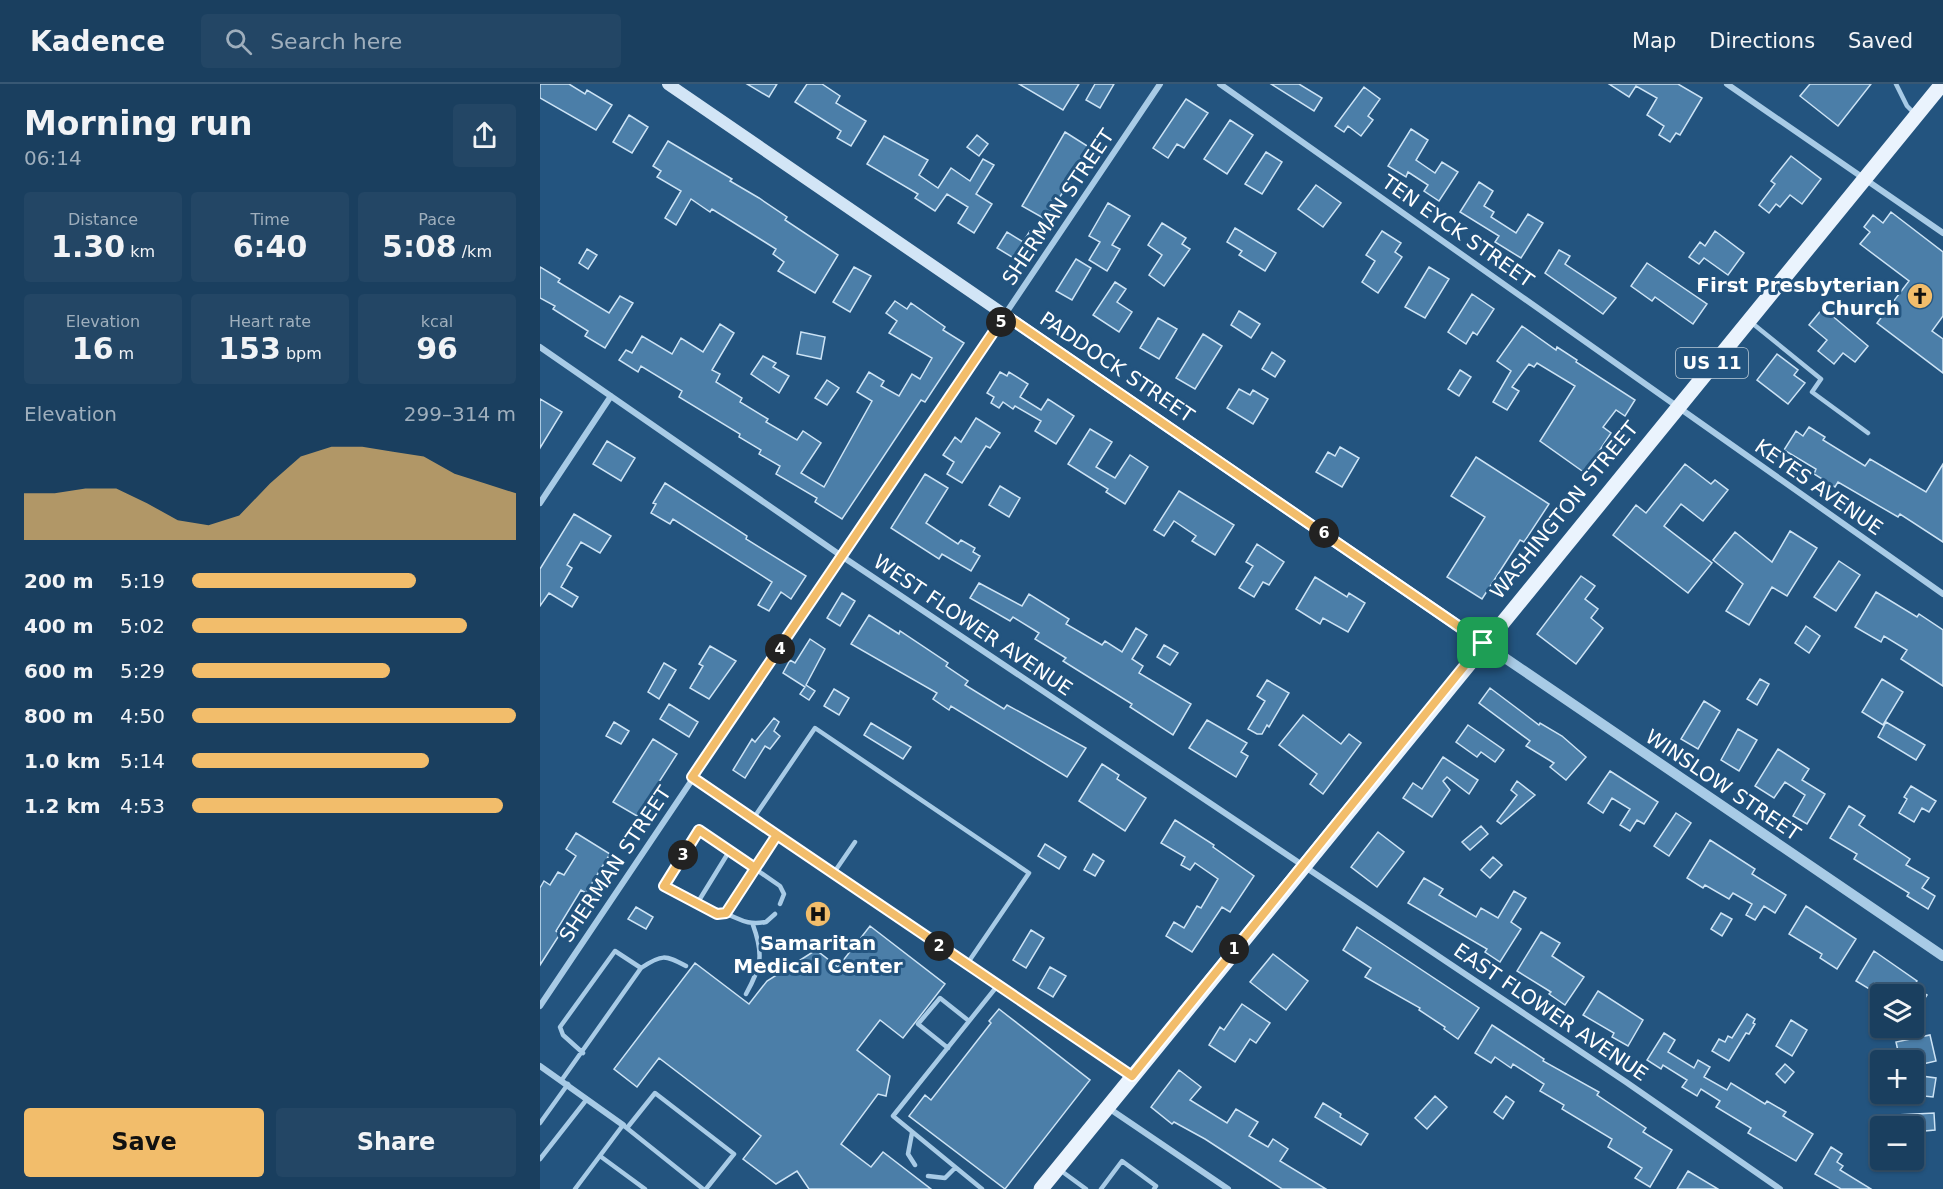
<!DOCTYPE html>
<meta charset="utf-8">
<style>
:root{--surface:#1a3f5f;--page:#234665;--text:#f1f3f6;--muted:#9fafbd;--line:#385874;--accent:#f2bd6b}
body{margin:0;font-family:"DejaVu Sans",sans-serif;background:var(--page);color:var(--text);height:100vh;display:flex;flex-direction:column;font-size:22px;white-space:nowrap}
*{box-sizing:border-box;margin:0}
p{font-size:20px;color:var(--muted)}
.icon{flex:none;width:33px;height:33px;fill:none;stroke:currentColor;stroke-width:2;stroke-linecap:round;stroke-linejoin:round}
.map{position:relative;flex:1;overflow:hidden}
.sheet{display:flex;flex-direction:column;background:var(--surface);width:540px}
.sheet>*{flex:none}
.fabs{position:absolute;left:1330px;top:900px;display:grid;gap:12px}
.fabs a{display:grid;place-items:center;width:54px;height:54px;border-radius:6px;background:var(--surface);box-shadow:0 2px 4px #0004,0 0 0 2px var(--line);font-size:30px}
.pin{position:absolute;display:grid;place-items:center;width:51px;height:51px;color:#fff;margin:-26px;border-radius:12px;box-shadow:0 3px 9px #0006}
.km{position:absolute;width:30px;height:30px;margin:-15px;border-radius:50%;background:#222;color:#fff;font-size:16px;line-height:30px;text-align:center}
.round{display:grid;place-items:center;flex:none;width:63px;height:63px;border-radius:6px;background:var(--page)}
.headline{display:flex;align-items:center;justify-content:space-between;height:102px;padding:0 24px}
h1{font-size:33px;font-weight:700;line-height:45px}
.figures{display:grid;grid-template-columns:repeat(3,1fr);gap:9px;height:102px;padding:6px 24px}
.figures div{display:grid;align-content:center;border-radius:6px;background:var(--page);text-align:center}
.figures b{font-size:30px;font-weight:700}
.figures small{font-size:16px;font-weight:400}
.figures p{font-size:16px}
.chart{height:168px;padding:12px 24px}
.chart p{display:flex;justify-content:space-between}
.chart svg{width:100%;height:108px;margin-top:6px;fill:var(--accent);opacity:.7}
.action{display:flex;gap:12px;margin-top:auto;padding:12px 24px}
.action a{flex:1;height:69px;border-radius:6px;background:var(--accent);color:#111;font-size:24px;font-weight:700;line-height:69px;text-align:center}
.action a+a{background:var(--page);color:var(--text)}
ul{padding:0 24px;list-style:none;font-size:20px}
li{display:grid;grid-template-columns:96px 72px 1fr;align-items:center;height:45px}
li i{height:15px;border-radius:8px;background:var(--accent)}
header{display:flex;align-items:center;gap:36px;box-sizing:border-box;height:84px;padding:0 30px;background:var(--surface);border-bottom:2px solid var(--line)}
header strong{font-size:28px}
nav{display:flex;gap:33px;margin-inline-start:auto;font-size:21px}
.search{width:420px;height:54px;background:var(--page);display:flex;align-items:center;gap:15px;box-sizing:border-box;padding:0 21px;border-radius:6px;color:var(--muted);font-size:22px}
main{display:flex;flex:1;min-height:0}
.map>svg:first-child{display:block}
.building{fill:#4b7ea8;stroke:#cce3f5;stroke-width:1.5}
.lines{fill:none;stroke-linecap:round;stroke-linejoin:round}
.service{stroke:#a8cbe6;stroke-width:4.5}
.minor{stroke:#a8cbe6;stroke-width:6}
.tertiary{stroke:#a8cbe6;stroke-width:10}
.secondary{stroke:#d2e5f6;stroke-width:12}
.primary{stroke:#eaf3fd;stroke-width:15}
.route-casing{stroke:#fff;stroke-width:12}
.route{stroke:#f2bd6b;stroke-width:8}
.labels{text-anchor:middle;stroke-width:6;stroke-linejoin:round;paint-order:stroke}
.shield{fill:#23547f;stroke:#bdccd9;stroke-width:1.5}
.shield-label{font-size:18px;font-weight:bold;fill:#fff}
.street-label{font-size:20px;fill:#fff;stroke:#23547f}
.poi-label{font-size:20px;font-weight:bold;fill:#fff;stroke:#23547f;text-anchor:end}
</style>
<header>
<strong>Kadence</strong>
<div class="search"><svg class="icon" aria-label="search" viewBox="0 0 24 24"><circle cx="10" cy="10" r="6"/><path d="M15 15l6 6"/></svg>Search here</div>
<nav><a>Map</a><a>Directions</a><a>Saved</a></nav>
</header>
<main>
<section class="sheet">
<div class="headline"><div><h1>Morning run</h1><p>06:14</p></div><a class="round"><svg class="icon" aria-label="share" viewBox="0 0 24 24"><path d="M12 15V3M7 8l5-5 5 5M5 13v7h14v-7"/></svg></a></div>
<div class="figures">
<div><p>Distance</p><b>1.30<small> km</small></b></div>
<div><p>Time</p><b>6:40</b></div>
<div><p>Pace</p><b>5:08<small> /km</small></b></div>
</div>
<div class="figures">
<div><p>Elevation</p><b>16<small> m</small></b></div>
<div><p>Heart rate</p><b>153<small> bpm</small></b></div>
<div><p>kcal</p><b>96</b></div>
</div>
<div class="chart"><p><span>Elevation</span>299–314 m</p>
<svg viewBox="0 0 160 44" preserveAspectRatio="none"><path d="M0 44V25L10 25L20 23L30 23L40 29L50 36L60 38L70 34L80 21L90 10L100 6L110 6L120 8L130 10L140 17L150 21L160 25V44z"/></svg>
</div>
<ul>
<li><b>200 m</b>5:19<i style="width:69%"></i></li>
<li><b>400 m</b>5:02<i style="width:85%"></i></li>
<li><b>600 m</b>5:29<i style="width:61%"></i></li>
<li><b>800 m</b>4:50<i style="width:100%"></i></li>
<li><b>1.0 km</b>5:14<i style="width:73%"></i></li>
<li><b>1.2 km</b>4:53<i style="width:96%"></i></li>
</ul>
<div class="action"><a>Save</a><a>Share</a></div>
</section>
<div class="map">
<svg width="1403" height="1105" viewBox="0 0 1403 1105">
<rect width="100%" height="100%" fill="#23547f"/>
<!-- building -->
<path class="building" d="M0,0h29l16,10 2,-4 25,15 -16,25 -56,-32z
M207,0h30l-8,13z
M267,0h15l18,12 -4,7 30,18 -15,25 -14,-8 4,-7 -46,-29z
M479,0h60l-16,26z
M555,0h19l-14,24 -14,-8z
M731,0h28l23,14 -8,13z
M1069,0h69l24,14 -22,37 -4,-2 -6,9 -11,-7 5,-9 -17,-11 10,-17 -21,-12 -7,11z
M1270,0h61l-33,42 -38,-30z
M824,3l16,12 -12,17 5,4 -12,16 -13,-10 -4,6 -9,-6z
M646,15l22,14 -24,35 -7,-4 -9,14 -15,-10z
M89,31l19,12 -16,26 -19,-11z
M690,36l23,15 -26,39 -23,-15z
M871,45l17,11 -12,20 19,13 7,-11 16,10 -19,29 -15,-10 4,-6 -20,-13 -2,5 -18,-11z
M525,48l27,17 -47,70 -23,-13z
M437,51l11,9 -9,12 -12,-9z
M344,52l44,24 -9,15 19,13 13,-20 19,13 13,-22 11,6 -18,29 16,10 -18,29 -16,-10 10,-16 -21,-13 -12,17 -20,-13 3,-4 -51,-30z
M128,57l64,38 -2,2 29,17 28,19 -2,3 53,35 -23,38 -37,-22 6,-9 -11,-8 3,-5 -64,-40 -2,3 -19,-13 -15,26 -11,-7 16,-27 -24,-14 4,-6 -8,-5z
M726,68l16,10 -20,32 -17,-10z
M1251,72l30,23 -19,25 -12,-9 -10,12 -4,-3 -7,9 -10,-8 16,-21 -4,-3z
M939,98l14,9 -9,15 10,6 -3,5 25,16 12,-19 15,9 -22,35 -26,-16 4,-6 -39,-24z
M776,101l25,18 -18,24 -25,-18z
M568,119l22,13 -18,29 8,4 -13,22 -18,-11 11,-18 -11,-6z
M1351,128l52,40v64l-11,15 11,8v34l-66,-50 32,-42 -49,-37 10,-12 -6,-5 9,-12 10,8z
M622,139l24,15 -4,6 8,5 -26,37 -15,-11 13,-20 -14,-10z
M695,144l41,25 -11,18 -26,-16 3,-4 -15,-9z
M490,147l8,5 -16,27 -25,-15 10,-16 16,10z
M842,147l19,12 -6,9 7,5 -24,36 -16,-11 13,-21 -9,-6z
M1175,147l29,22 -16,22 -24,-17 -5,6 -10,-7 11,-15 5,4z
M47,165l10,6 -9,14 -9,-6z
M1019,166l11,6 -5,8 51,34 -13,16 -58,-41z
M536,175l15,9 -19,32 -16,-9z
M1107,179l60,41 -14,20 -38,-27 -3,4 -21,-15z
M0,183l20,12 -2,3 51,31 11,-17 13,7 -28,45 -20,-12 3,-5 -35,-22 2,-3 -15,-8z
M314,183l17,9 -21,36 -17,-10z
M889,183l20,12 -24,39 -20,-11z
M575,198l11,7 -9,13 15,10 -13,20 -26,-17z
M932,210l22,15 -17,26 -4,-3 -7,12 -18,-12z
M355,217l12,8 4,-6 34,24 -2,3 21,13 -39,59 -4,-2 -79,119 -27,-17 2,-4 -41,-24 4,-8 -21,-12 2,-4 -22,-13 1,-3 -61,-37 3,-6 -41,-25 -3,6 -19,-12 7,-10 6,3 10,-17 30,18 9,-16 22,14 17,-28 14,9 -22,37 8,4 -4,8 26,16 -2,4 28,17 -2,3 31,18 6,-9 18,12 -20,30 23,14 48,-86 -15,-9 12,-20 15,9 -3,5 18,10 13,-22 8,5 12,-21 -43,-25 8,-12 -11,-8z
M1283,224l45,38 -13,16 -12,-9 -9,11 -16,-13 9,-11 -18,-15z
M699,227l21,13 -9,14 -20,-13z
M618,234l19,11 -18,30 -19,-11z
M982,242l34,24 1,-3 20,13 -1,2 59,38 -10,16 -9,-6 -13,17 8,6 -26,40 -45,-32 35,-55 -38,-23 -3,4 -5,-3 -17,23 7,4 -12,19 -14,-8 18,-31 -14,-10z
M261,248l24,5 -4,22 -24,-5z
M663,250l19,12 -27,43 -19,-11z
M732,268l13,9 -10,16 -13,-8z
M1237,270l21,16 -4,5 11,8 -17,21 -31,-24z
M223,272l13,7 -3,4 16,9 -10,17 -28,-19z
M920,286l11,7 -12,19 -11,-7z
M460,288l7,4 2,-4 19,12 -8,13 21,13 7,-11 26,17 -18,28 -21,-13 6,-10 -26,-15 -2,3 -10,-7 -4,6 -8,-5 3,-6 -7,-4z
M287,296l12,8 -12,17 -12,-7z
M699,305l11,6 3,-5 15,9 -15,25 -26,-16z
M0,315l22,13 -22,36z
M436,334l24,15 -10,15 -4,-2 -24,37 -15,-9 7,-12 -11,-7 12,-18 6,5z
M1269,343l16,10 -2,3 42,26 5,-7 56,33 17,-28v78l-43,-28 -2,3 -60,-35 -3,5 -21,-13 2,-5 -32,-19 12,-19 7,5z
M550,345l22,13 -16,25 19,11 15,-23 18,12 -23,37 -19,-12 2,-3 -40,-25z
M67,357l28,17 -14,23 -28,-17z
M800,363l19,11 -17,29 -26,-15 12,-20 7,4z
M936,373l73,47 -25,38 -4,-2 -38,59 -35,-22 38,-60 -34,-21z
M1145,380l26,20 4,-4 13,10 -25,31 -22,-17 -17,22 48,37 -24,30 -75,-58 23,-30 10,8z
M385,390l23,14 -22,35 32,21 3,-4 14,8 -2,4 7,4 -9,15 -29,-17 -3,5 -48,-31z
M125,399l82,53 -1,3 60,37 -15,23 -10,-7 -12,19 -11,-6 14,-23 -99,-63 -3,5 -19,-11 5,-9 -3,-1z
M460,402l20,12 -11,19 -20,-12z
M639,407l55,34 -19,30 -23,-14 4,-5 -22,-15 -10,15 -10,-6z
M34,430l37,22 -11,17 -19,-11 -14,23 5,3 -11,19 17,10 -6,10 -23,-14 -9,13v-37z
M1250,447l27,17 -30,48 -15,-9 -23,38 -23,-14 17,-27 -30,-24 22,-28 37,30z
M717,460l27,18 -15,23 -6,-3 -9,15 -15,-9 14,-22 -7,-4z
M1299,477l21,14 -24,36 -22,-14z
M1041,492l14,10 -10,13 13,10 -7,9 12,10 -27,36 -39,-30z
M775,493l32,20 2,-4 16,10 -17,29 -25,-14 -3,6 -24,-15z
M439,499l43,23 7,-12 40,25 -3,5 36,21 3,-4 17,11 14,-24 11,7 -15,24 11,7 -4,7 52,31 -18,31 -43,-28 2,-3 -69,-43 3,-3 -31,-19 4,-6 -26,-16 -3,4 -40,-23z
M1336,508l41,25 2,-3 24,16v56l-42,-27 6,-9 -23,-14 -3,6 -26,-15z
M302,509l13,8 -15,25 -13,-8z
M329,531l30,19 1,-3 48,32 -2,3 22,15 -3,4 39,24 3,-4 79,43 -19,29 -116,-71 -2,4 -16,-11 4,-6 -86,-49z
M1266,542l14,10 -11,17 -14,-10z
M270,555l15,10 -19,36 9,6 -6,9 -9,-6 5,-7 -22,-14 7,-13 5,3z
M624,561l14,8 -8,12 -13,-8z
M170,562l26,15 -27,38 -19,-11 13,-22 -4,-2z
M124,579l12,7 -17,29 -11,-7z
M1220,595l9,5 -12,21 -10,-6z
M1342,595l21,13 -20,33 -21,-13z
M727,596l22,13 -20,34 -2,-2 -5,9h-5l-9,-5 17,-28 -8,-5z
M950,604l49,37 1,-2 22,13 24,21 -20,23 -16,-13 4,-4 -28,-17 4,-5 -51,-38z
M294,605l15,9 -10,17 -15,-9z
M1164,617l16,10 -22,38 -17,-10z
M129,620l29,18 -9,15 -29,-18z
M763,631l38,29 8,-10 12,9 -38,51 -13,-10 7,-10 -38,-29z
M234,634l5,4 -5,9 6,5 -10,13 -5,-3 -20,32 -12,-8 19,-31 3,3z
M667,636l40,23 -6,9 7,4 -12,21 -47,-29z
M74,638l15,9 -8,13 -15,-8z
M1346,638l39,23 -9,15 -38,-23z
M331,639l40,24 -8,12 -39,-24z
M928,641l36,25 -9,12 -14,-10 -4,5 -21,-15z
M1198,645l19,11 -18,31 -18,-11z
M113,655l24,15 -40,62 -24,-14z
M1238,665l31,20 -7,11 23,14 -18,30 -14,-8 12,-21 -20,-13 -11,16 -19,-12z
M903,673l35,23 -9,14 -22,-17 -4,4 7,9 -18,27 -29,-19 10,-15 9,6z
M562,680l17,11 -2,4 29,19 -21,33 -46,-30z
M1070,687l48,31 -14,22 -7,-4 -7,11 -10,-6 10,-16 -18,-11 -9,15 -15,-10z
M977,697l18,14 -34,29 -4,-3 20,-26 -6,-5z
M1371,702l25,15 -7,11 -7,-4 -8,14 -15,-9 8,-14 -3,-2z
M1309,722l16,10 -6,9 51,34 -4,6 23,13 -7,10 13,8 -7,13 -21,-13 2,-3 -55,-34 3,-5 -27,-16z
M1136,729l15,10 -22,33 -15,-10z
M635,736l39,25 -1,2 41,29 -24,36 -8,-5 -30,45 -26,-16 8,-14 10,6 13,-22 4,2 17,-29 -23,-16 -5,7 -9,-5 4,-8 -24,-14z
M941,742l7,8 -18,16 -8,-8z
M838,748l26,20 -27,35 -26,-20z
M36,749l34,21 -24,39 -5,-3 -25,41 4,3 -20,31v-77l4,-7 6,4 8,-13 6,3 12,-19 -10,-7z
M1170,756l45,29 -3,5 34,21 -11,18 -11,-7 -9,14 -9,-5 6,-11 -19,-11 -4,6 -24,-14 -2,3 -16,-10z
M505,760l21,13 -7,12 -21,-13z
M553,770l11,7 -9,15 -11,-6z
M953,773l9,8 -12,13 -9,-8z
M884,794l19,11 -4,6 37,22 5,-9 17,10 16,-27 12,7 -15,24 10,7 -21,33 -15,-10 2,-3 -79,-46z
M1266,822l50,33 -19,30 -17,-11 2,-4 -33,-20z
M96,823l17,10 -7,12 -18,-10z
M1181,829l11,6 -10,17 -11,-7z
M330,842l75,58 -42,54 -23,-18 -23,30 33,26 -4,20 -8,-2 -37,50 30,23 12,-15 48,37h-122l-12,-18 -21,13 -33,-25 18,-23 -102,-78 -22,29 -23,-18 81,-106 54,41 18,-23 49,-31 22,17z
M817,843l122,81 -21,31 -14,-10 1,-2 -26,-17 1,-2 -55,-31 6,-9 -28,-18z
M491,846l13,8 -18,30 -13,-8z
M1001,848l19,11 -8,13 32,21 -19,28 -16,-11 2,-2 -34,-21z
M1334,867l43,30 -4,6 14,8 -13,20v-21h-21l-18,-11 -4,7 -15,-9z
M733,870l35,27 -22,29 -36,-28z
M510,883l16,9 -13,21 -15,-9z
M1058,907l45,29 -15,26 -16,-9 2,-4 -31,-18z
M702,920l28,19 -14,20 -6,-4 -15,23 -26,-17 11,-18 4,3z
M459,925l91,71 -85,109 -96,-73 16,-21 6,5 60,-77 -2,-2z
M1207,930l8,5 -2,4 2,1 -6,10 -3,-1 -17,28 -17,-10 7,-12 6,3 3,-6 4,2z
M1251,936l16,10 -15,26 -16,-10z
M952,941l52,34 -1,2 56,31 -2,3 49,33 -3,4 29,18 -22,37 -15,-9 7,-10 -34,-21 4,-8 -50,-30 2,-4 -24,-14 4,-7 -31,-20 -2,4 -16,-11 -4,6 -16,-10z
M1124,949l11,7 -7,12 26,16 4,-8 12,7 -6,10 23,13 4,-7 34,21 2,-3 19,11 -3,4 30,18 -17,27 -48,-28 3,-5 -35,-21 4,-6 -19,-12 -4,7 -15,-9 5,-7 -24,-15 -2,4 -14,-9z
M1390,951l6,26 -22,5v-6h-14l-4,-18z
M1245,980l9,8 -9,11 -9,-9z
M639,986l22,17 -11,13 37,23 9,-14 22,13 -9,14 19,11 5,-8 15,10 -8,12 46,28h-44l-77,-50 -31,-17 -2,2 -21,-17z
M1374,991l22,3 -3,19 -19,-2z
M895,1012l12,11 -20,22 -12,-11z
M966,1012l8,6 -11,17 -9,-7z
M783,1019l18,11 -1,3 28,17 -7,11 -46,-28z
M1394,1029l1,17 -21,2v-6h-17l-1,-11z
M1291,1063l11,7 -5,8 6,4 -3,4 31,19h-30l-26,-15z
M1148,1087l30,18h-41z"/>
<g class="lines">
<!-- service -->
<path class="service" d="M1356,0l11,22 8,8
M1212,239l69,56 -9,13 56,41
M213,735l62,-91 214,145 -62,91
M293,790l22,-32
M158,818l32,-52
M186,829l51,-78
M235,830l-9,8c-27,5 -30,-10 -49,-8l-53,-28 35,-56 81,56 4,8 -4,10
M206,910c15,-27 18,-39 7,-69
M408,964l-30,-24 22,-26 29,23
M43,969l-20,-18 -3,-8 55,-76 26,17
M21,997l80,-113c21,-14 24,-13 45,-2
M0,1039l28,-39
M87,1044l28,-35 79,61 -28,35
M372,1049l-4,21 7,11
M60,1072l45,33
M0,1075l47,-60
M520,1086l26,19
M388,1092l17,2 10,-10
M35,1105l48,-64 80,64
M442,1105l-89,-73 105,-131
M561,1105l21,-28 34,25 -2,3"/>
<!-- minor -->
<path class="minor" d="M680,0l723,510
M1187,0l216,149
M0,263l303,210 783,525 154,107
M0,419l71,-107
M152,693l440,298
M0,922l620,-922
M0,982l83,59
M567,1023l121,82"/>
<!-- tertiary -->
<path class="tertiary" d="M943,559l460,313"/>
<!-- secondary -->
<path class="secondary" d="M128,0l815,559"/>
<!-- primary -->
<path class="primary" d="M501,1105l901,-1105"/>
</g>
<g class="lines">
<!-- route casing -->
<g class="route-casing">
<path id="route" d="M943,559l-351,433 -355,-241 -51,78 -9,1 -53,-28 35,-56 56,38 22,-33 -85,-58 313,-462 478,328"/>
</g>
<!-- route -->
<use href="#route" class="route"/>
</g>
<!-- icons -->
<defs>
<g id="church-disc" transform="scale(1.35)"><circle r="9.5" fill="#f2bd6b" stroke="#23547f"/><path d="M-1.2-6h2.4v3.5h3.3v2.4h-3.3V6h-2.4V-.1h-3.3v-2.4h3.3Z" fill="#111"/></g>
<g id="hospital-disc" transform="scale(1.35)"><circle r="9.5" fill="#f2bd6b" stroke="#23547f"/><path d="M-5-5h3v3.5h4V-5h3V5h-3V1.5h-4V5h-3Z" fill="#111"/></g>
</defs>
<g fill-rule="evenodd">
<use href="#church-disc" x="1380" y="212"/>
<use href="#hospital-disc" x="278" y="830"/>
</g>
<g class="labels">
<!-- shield labels -->
<rect class="shield" x="1136" y="264" width="72" height="30" rx="4.5"/>
<g class="shield-label">
<text x="1172" y="285">US 11</text>
</g>
<!-- street labels -->
<g class="street-label">
<text transform="translate(518 123) rotate(-56)" y="7">SHERMAN STREET</text>
<text transform="translate(918 147) rotate(35)" y="7">TEN EYCK STREET</text>
<text transform="translate(577 283) rotate(34)" y="7">PADDOCK STREET</text>
<text transform="translate(1279 403) rotate(35)" y="7">KEYES AVENUE</text>
<text transform="translate(1024 426) rotate(-51)" y="7">WASHINGTON STREET</text>
<text transform="translate(433 541) rotate(34)" y="7">WEST FLOWER AVENUE</text>
<text transform="translate(1183 701) rotate(34)" y="7">WINSLOW STREET</text>
<text transform="translate(75 780) rotate(-56)" y="7">SHERMAN STREET</text>
<text transform="translate(1011 928) rotate(34)" y="7">EAST FLOWER AVENUE</text>
</g>
<!-- poi labels -->
<g class="poi-label">
<text x="1360" y="208">First Presbyterian<tspan x="1360" dy="23">Church</tspan></text>
<text x="278" y="866" text-anchor="middle">Samaritan<tspan x="278" dy="23">Medical Center</tspan></text>
</g>
</g>
</svg>
<div class="fabs">
<a><svg class="icon" aria-label="layers" viewBox="0 0 24 24"><path d="M12 4l9 5-9 5-9-5zM3 14l9 5 9-5"/></svg></a>
<a>+</a>
<a>−</a>
</div>
<div class="pin" style="left:943px;top:559px;background:#1e9e55"><svg class="icon" aria-label="arrive" viewBox="0 0 24 24"><path d="M6 21V4h12l-3 4 3 4H6"/></svg></div>
<b class="km" style="left:694px;top:865px">1</b>
<b class="km" style="left:399px;top:862px">2</b>
<b class="km" style="left:143px;top:771px">3</b>
<b class="km" style="left:240px;top:565px">4</b>
<b class="km" style="left:461px;top:238px">5</b>
<b class="km" style="left:784px;top:449px">6</b>
</div>
</main>
